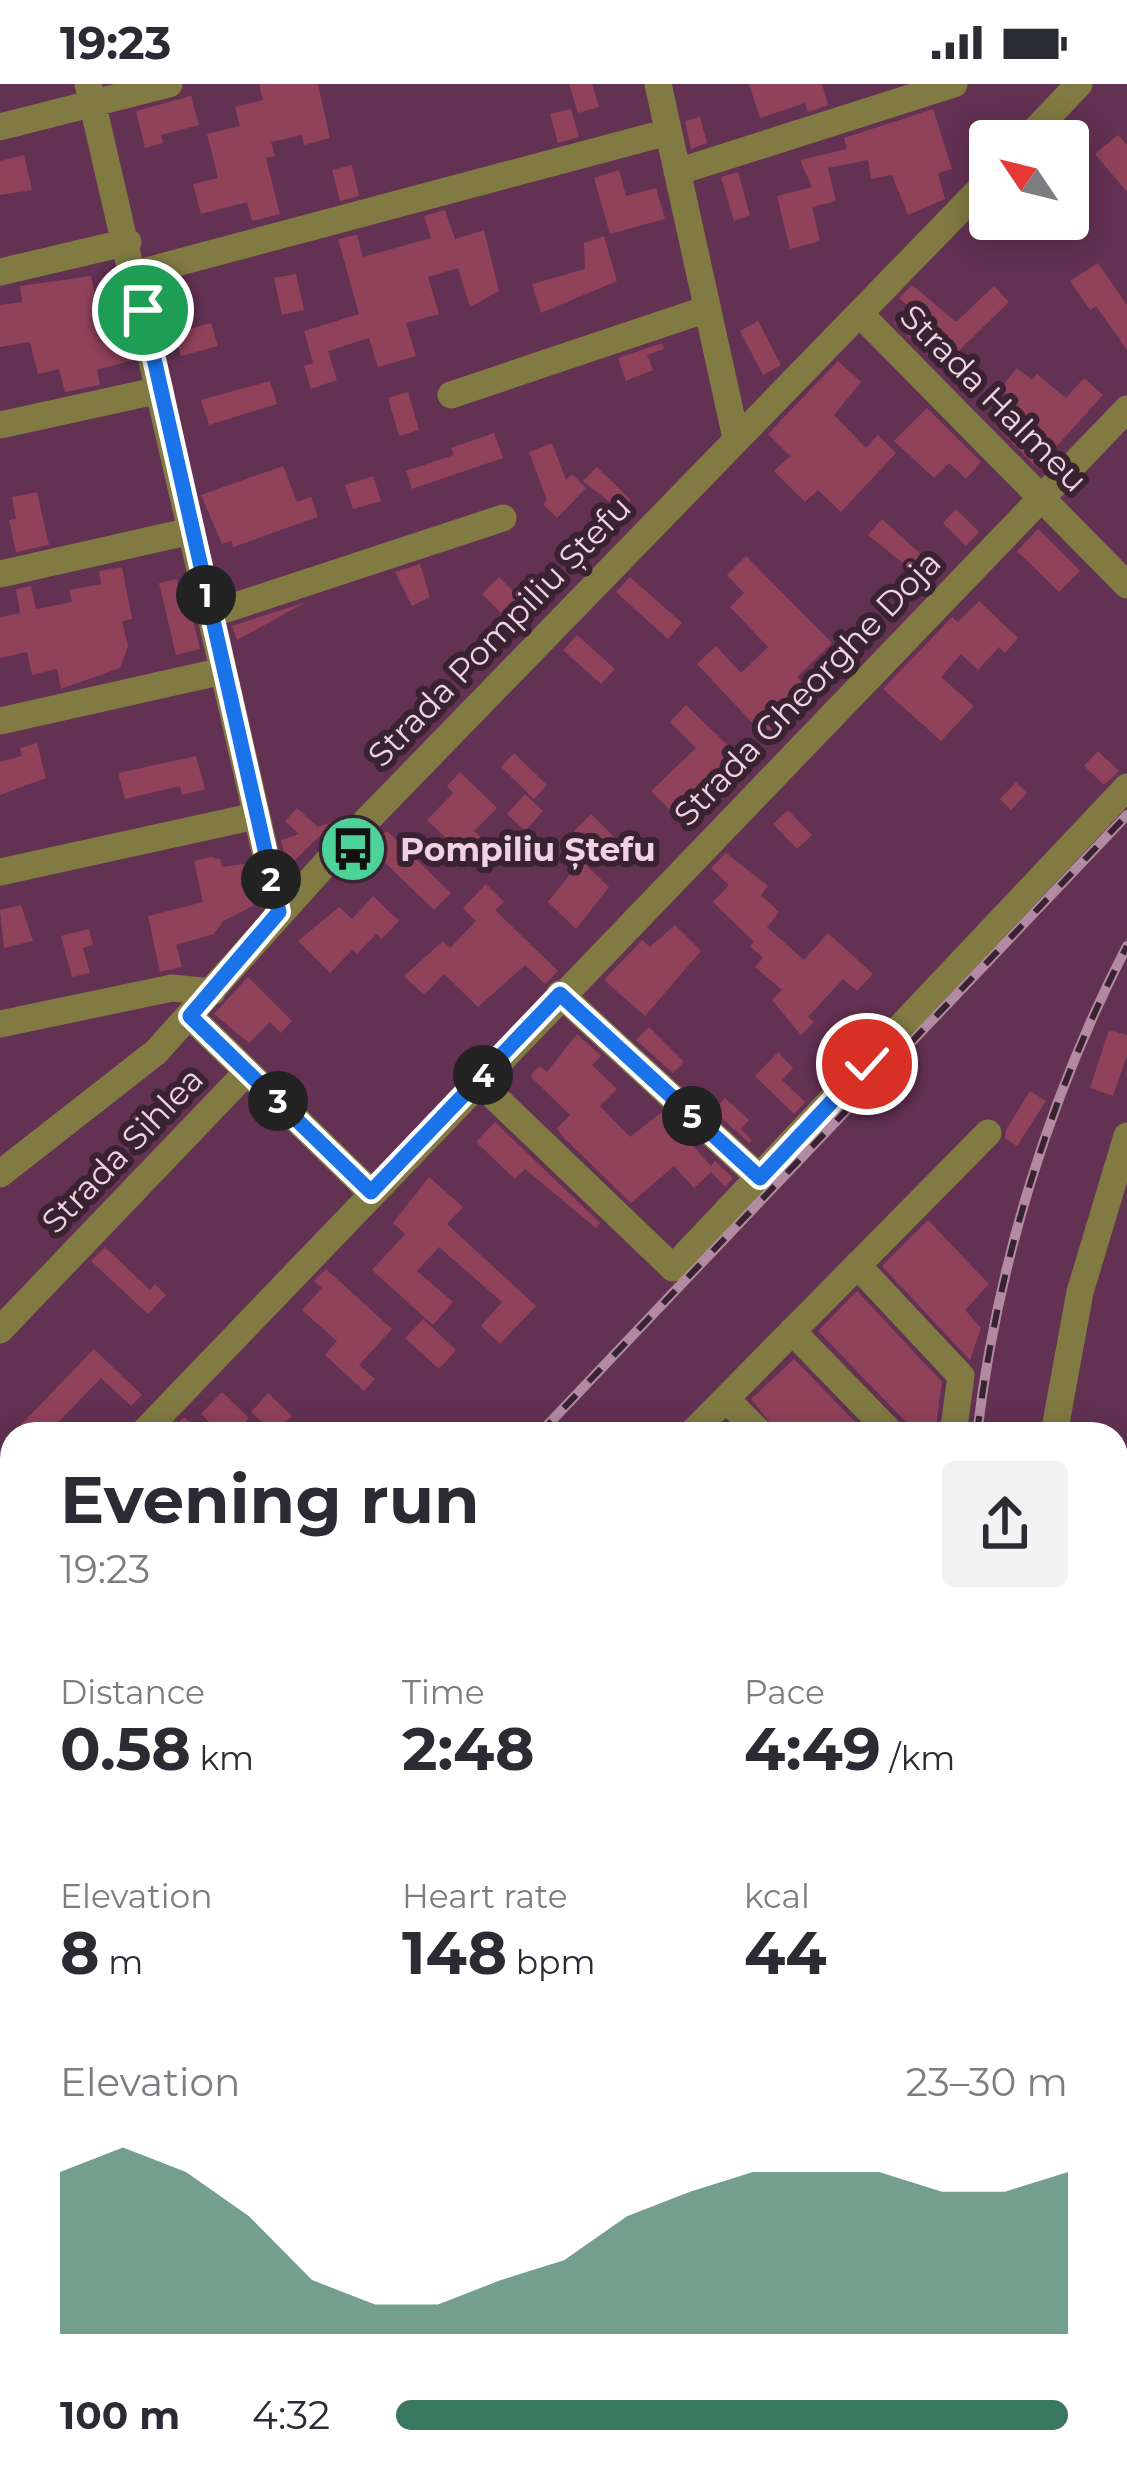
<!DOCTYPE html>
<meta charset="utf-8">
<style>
:root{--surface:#fff;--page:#f2f2f3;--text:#2b2b33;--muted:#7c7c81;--accent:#3a7761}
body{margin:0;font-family:Montserrat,sans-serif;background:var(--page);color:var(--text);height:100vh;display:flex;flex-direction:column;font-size:45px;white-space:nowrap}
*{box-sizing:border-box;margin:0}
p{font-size:39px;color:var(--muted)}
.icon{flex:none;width:66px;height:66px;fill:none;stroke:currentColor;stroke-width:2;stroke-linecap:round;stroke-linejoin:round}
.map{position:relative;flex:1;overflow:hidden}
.side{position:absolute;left:0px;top:1338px;width:1128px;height:1062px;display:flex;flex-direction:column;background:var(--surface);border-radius:36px 36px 0 0;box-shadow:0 6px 30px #0003}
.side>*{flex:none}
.needle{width:78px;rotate:305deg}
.buttons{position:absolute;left:969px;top:36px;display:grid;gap:24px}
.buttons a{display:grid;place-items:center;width:120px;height:120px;border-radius:12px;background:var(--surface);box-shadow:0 6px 30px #0003;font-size:60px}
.pin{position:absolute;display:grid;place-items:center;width:102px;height:102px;color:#fff;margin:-51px;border:6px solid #fff;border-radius:50%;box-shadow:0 3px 12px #0007}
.km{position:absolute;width:60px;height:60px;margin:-30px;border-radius:50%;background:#222;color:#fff;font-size:33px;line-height:60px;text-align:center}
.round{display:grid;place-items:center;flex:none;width:126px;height:126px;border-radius:12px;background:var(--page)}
.overview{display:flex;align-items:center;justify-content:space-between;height:204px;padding:0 60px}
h1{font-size:66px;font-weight:700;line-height:90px}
.figures{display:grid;grid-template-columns:repeat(3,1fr);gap:18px;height:204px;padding:12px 60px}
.figures div{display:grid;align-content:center}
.figures b{font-size:60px;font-weight:700}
.figures small{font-size:33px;font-weight:400}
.figures p{font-size:33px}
.chart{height:336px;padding:24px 60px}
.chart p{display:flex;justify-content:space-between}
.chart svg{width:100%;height:216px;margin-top:12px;fill:var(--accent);opacity:.7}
ul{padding:0 60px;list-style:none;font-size:39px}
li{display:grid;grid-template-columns:192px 144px 1fr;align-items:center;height:90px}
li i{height:30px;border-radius:15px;background:var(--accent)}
.status{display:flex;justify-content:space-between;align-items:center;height:84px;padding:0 60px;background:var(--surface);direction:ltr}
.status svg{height:33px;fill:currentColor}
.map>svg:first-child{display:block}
.building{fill:#91425b}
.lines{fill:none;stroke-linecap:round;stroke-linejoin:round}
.minor{stroke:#817a42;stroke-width:27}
.rail-casing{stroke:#b28ba3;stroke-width:10}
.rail{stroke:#3a2331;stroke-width:6;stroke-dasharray:18;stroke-linecap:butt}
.route-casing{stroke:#fff;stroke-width:24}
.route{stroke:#1a73e8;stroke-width:15}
.labels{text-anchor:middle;stroke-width:12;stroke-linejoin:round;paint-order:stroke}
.street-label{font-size:33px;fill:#f1d2e4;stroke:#3a2331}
.poi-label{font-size:33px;font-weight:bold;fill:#f1d2e4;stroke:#3a2331;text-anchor:start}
</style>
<div class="status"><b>19:23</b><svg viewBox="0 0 49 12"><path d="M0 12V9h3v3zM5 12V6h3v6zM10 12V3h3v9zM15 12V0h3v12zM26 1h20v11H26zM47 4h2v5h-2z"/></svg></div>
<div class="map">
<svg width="1127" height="2400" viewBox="0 0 1127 2400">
<rect width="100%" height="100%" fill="#633152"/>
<!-- building -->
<path class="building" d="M259,0h59l12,54 -26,7 -2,-10 -31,7 4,14 -9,2 14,56 -28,7 -5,-19 -46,12 -8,-30 25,-6 -11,-44 33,-8 -5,-19 28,-7z
M569,0h23l7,23 -21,6z
M749,0h73l6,21 -20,7 -3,-9 -45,15z
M191,12l8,29 -38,10 2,8 -18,5 -9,-37z
M571,25l8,28 -21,6 -8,-29z
M933,25l19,60 -14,4 7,26 -37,16 -16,-40 -21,4 -3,-19 -40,8 8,33 -24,6 8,34 -30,8 -13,-53 35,-9 -12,-27 47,-11 -3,-11z
M700,33l7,26 -16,6 -6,-28z
M1118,51l9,10v47l-32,-38z
M24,71l8,35 -32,5v-34z
M352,81l7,31 -19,5 -8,-31z
M619,86l7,26 30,-8 9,31 -55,15 -16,-56z
M738,88l12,43 -16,6 -13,-44z
M445,126l10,29 29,-9 15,61 -29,16 -12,-39 -30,9 11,37 -33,9 10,33 -38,11 -9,-29 -41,13 9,29 -26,9 -7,-23 9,-3 -9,-32 55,-17 -21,-75 19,-4 6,22 68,-19 -7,-22z
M1015,135h38l-20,19z
M604,152l13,45 -76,32 -9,-29 53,-15 -1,-26z
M1098,179l29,42v45l-31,-44 -6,4 -20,-29z
M296,190l8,36 -22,5 -8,-37z
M91,192l11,54 23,-6 8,36 -36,10 3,15 -35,7 -6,-23 -21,5 -8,-32 -30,5v-42l22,-3 -2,-16z
M912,201l44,37 38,-36 15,16 -68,66 -47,-45 14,-17 -9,-8z
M758,237l23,44 -18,10 -23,-44z
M211,239l7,23 -37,10 -6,-23z
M662,259l2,6 -17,6 6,15 -27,11 -8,-23z
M838,277l23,21 -27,33 32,33 12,-13 18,18 -55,59 -23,-22 -13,12 -31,-31 16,-15 -22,-22z
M1017,284l15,12 5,-6 29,24 18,-20 19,17 -66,73 -41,-42 19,-24 -15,-13z
M270,297l7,23 -68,21 -8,-25z
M408,308l11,38 -20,6 -11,-38z
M927,324l54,54 -15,17 -17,-16 -15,15 -40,-37z
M494,349l9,25 -91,31 -6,-18 48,-16 -3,-7z
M552,359l14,37 6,-6 14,14 -29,30 -14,-14 4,-4 -18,-48z
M283,382l14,36 14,-5 7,20 -85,30 -1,-6 -10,3 -21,-49z
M597,383l34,33 -10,11 -38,-30z
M373,392l8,25 -28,8 -8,-24z
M37,408l12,53 -33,7 -7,-32 7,-1 -4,-22z
M956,425l23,23 -13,14 -23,-23z
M882,435l57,52 -11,12 -60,-48z
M1038,445l42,42 -21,21 -42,-41z
M746,472l86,87 -35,34 20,22 -46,44 -74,-79 19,-18 25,27 27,-26 -38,-40 14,-14 -17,-18z
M420,480l10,33 -18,9 -17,-34z
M122,483l10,52 -10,2 6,25 -8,22 -59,21 -4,-20 -25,6 -5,-23 -27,6v-41l20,-4 -4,-24 15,-3 5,23 36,-7 -3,-12 32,-6 -2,-13z
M499,493l38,38 -17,17 -38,-38z
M630,493l52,46 -14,16 -52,-47z
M177,495l4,17 6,-2 13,55 -24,6 -17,-72z
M979,517l39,37 -13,15 -6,-6 -21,23 -17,-16 -20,23 33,29 -33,35 -58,-52 69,-72 6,5z
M306,518l-69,38 -5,-14z
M577,551l38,34 -14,15 -38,-34z
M686,621l64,62 -37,43 -6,-6 -21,22 -35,-35 45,-43 -26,-26z
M37,659l9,35 -46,17v-33l22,-6 -2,-8z
M1098,667l21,20 -15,14 -20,-19z
M514,669l33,32 -13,14 -33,-32z
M196,672l9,33 -23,6 -2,-9 -55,13 -7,-26z
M460,688l37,36 -23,23 11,10 -17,18 -41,-39 26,-27 -6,-7z
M1016,698l11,11 -16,17 -11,-11z
M525,710l18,17 -18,20 -18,-17z
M297,724l21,19 17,-6 -48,47 -6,-28 18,-6 -14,-13z
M788,726l24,25 -15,14 -24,-25z
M591,730l24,24 -16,16 -25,-23z
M387,747l64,62 -17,17 -64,-62z
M726,769l42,33 -7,9 18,17 -12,15 37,33 24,-27 45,41 -16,17 -14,-12 -35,38 6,5 -13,13 -29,-35 10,-10 -27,-23 8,-9 -13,-12 4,-4 -41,-40 16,-17 -18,-17z
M211,773l9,2 2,8 23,-3 8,42 -30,15 -9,13 -38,11 6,22 -22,5 -12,-56 55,-14 -9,-41z
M581,776l28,27 -33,42 -28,-27z
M486,800l18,18 -9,8 63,61 -13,13 -20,-19 -47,42 -34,-33 -20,21 -20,-19 39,-35 7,7 26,-27 -13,-13z
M373,812l26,25 -17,18 -6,-5 -19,20 -5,-4 -22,23 -32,-32 41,-34 13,12z
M21,821l12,36 -29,7 -4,-38z
M675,841l26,26 -56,65 -41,-36 38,-40 8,7z
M89,845l4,16 -10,3 7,25 -18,4 -11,-41z
M248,893l44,44 -11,12 -11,-11 -21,21 -35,-29z
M649,943l35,35 -11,11 -37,-33z
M1109,946l18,5v20l-14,41 -23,-8z
M577,950l24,22 -9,9 25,24 -17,17 30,31 32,-25 49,54 4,-5 18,17 -8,9 -14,-15 -17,16 -20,-22 -43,37 -70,-68 -4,-7 13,-13 -40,-39 10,-10 7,6z
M778,968l15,16 -11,12 23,22 -11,12 -39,-38z
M1030,1007l16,10 -29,45 -12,-8 1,-8z
M725,1014l24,22 -8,9 11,11 -3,3 -36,-33z
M495,1038l105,101 -4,5 -71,-59 -10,10 -39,-37z
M429,1093l34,30 -16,17 89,82 -36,38 -19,-18 21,-24 -63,-55 -22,24 36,31 -20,23 -61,-55 33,-36 -12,-11z
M928,1136l61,64 -24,26 16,18 -11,32 -88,-94z
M105,1163l45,43 5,-6 11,11 -18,19 -57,-53z
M326,1185l66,60 -33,36 16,14 -11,12 -39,-36 12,-14 -35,-31 20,-22 -8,-7z
M857,1207l85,91 -7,52h-25l-5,-13 -87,-90z
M423,1235l33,31 -17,19 -34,-31z
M94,1265l48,46 -11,11 -30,-28 -54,56h-35z
M794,1275l73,75h-88l-28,-35z
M222,1308l27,26 -15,16h-12l-21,-20z
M268,1309l24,23 -18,18 -23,-22z
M184,1333l18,17h-35z"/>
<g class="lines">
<!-- minor -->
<path class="minor" d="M88,0l191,828
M658,0l78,354
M0,43l169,-43
M1025,57l54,-57
M677,88l277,-88
M0,188l128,-30
M135,190l533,-142
M860,230l267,271
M451,311l256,-86
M0,341l160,-35
M0,490l191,-43
M211,530l292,-96
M0,637l223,-50
M0,788l256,-56
M560,910l200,184
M190,932l181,176
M0,940l172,-36 40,4
M478,997l195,187 454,-481
M0,1090l156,-122 181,-201 653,-672
M857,1181l104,111 -8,58
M0,1246l247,-258
M792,1247l100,103
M726,1315l35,35
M142,1350l985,-1025
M691,1350l297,-301
M1054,1350l26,-142 47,-156
M0,1499l12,-12
M0,1623l12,-12
M0,1766l12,12
M1116,1813l11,-11
M1116,1901l11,-8
M1116,2081l11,56
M0,2097l12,-9
M1127,2151v24
M894,2388l14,12
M1030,2388l14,12
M941,2400l15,-12
M1004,2400l10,-12"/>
<!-- rail casing -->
<g class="rail-casing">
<path id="rail" d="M539,1350l588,-619
M977,1350c20,-169 72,-337 150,-488
M0,1906l12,-13
M0,2019l12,-6
M1116,2306l11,41
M1108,2388l7,12"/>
</g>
<!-- rail -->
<use href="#rail" class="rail"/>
</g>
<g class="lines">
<!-- route casing -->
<g class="route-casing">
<path id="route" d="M143,226l136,602 -89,104 181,176 189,-198 200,184 107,-114"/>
</g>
<!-- route -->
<use href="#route" class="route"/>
</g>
<!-- icons -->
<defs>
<g id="bus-disc" transform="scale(3.45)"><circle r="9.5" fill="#4dd39a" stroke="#3a2331"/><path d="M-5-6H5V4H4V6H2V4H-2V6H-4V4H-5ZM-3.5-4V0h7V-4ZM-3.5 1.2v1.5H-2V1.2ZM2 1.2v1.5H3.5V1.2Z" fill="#111"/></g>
</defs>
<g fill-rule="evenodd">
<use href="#bus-disc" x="353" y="765"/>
</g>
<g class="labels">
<!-- street labels -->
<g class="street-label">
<text transform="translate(994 314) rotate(45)" y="12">Strada Halmeu</text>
<text transform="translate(499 547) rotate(-46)" y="12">Strada Pompiliu Ștefu</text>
<text transform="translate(807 604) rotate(-46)" y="12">Strada Gheorghe Doja</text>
<text transform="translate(122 1066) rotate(-46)" y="12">Strada Sihlea</text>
</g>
<!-- poi labels -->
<g class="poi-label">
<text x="400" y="777">Pompiliu Ștefu</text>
</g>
</g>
</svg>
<div class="buttons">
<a><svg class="needle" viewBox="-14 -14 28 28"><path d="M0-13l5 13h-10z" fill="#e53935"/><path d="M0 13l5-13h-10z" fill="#7c7c81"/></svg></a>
</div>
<div class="pin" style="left:143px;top:226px;background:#1e9e55"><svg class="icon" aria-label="arrive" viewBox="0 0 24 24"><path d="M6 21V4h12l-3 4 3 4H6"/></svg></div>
<div class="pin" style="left:867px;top:980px;background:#d93025"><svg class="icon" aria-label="check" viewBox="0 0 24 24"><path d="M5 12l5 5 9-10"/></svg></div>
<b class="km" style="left:206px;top:511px">1</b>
<b class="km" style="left:271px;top:795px">2</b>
<b class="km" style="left:278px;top:1017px">3</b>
<b class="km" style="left:483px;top:991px">4</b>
<b class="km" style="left:692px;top:1032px">5</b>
<section class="side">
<div class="overview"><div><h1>Evening run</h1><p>19:23</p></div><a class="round"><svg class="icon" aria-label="share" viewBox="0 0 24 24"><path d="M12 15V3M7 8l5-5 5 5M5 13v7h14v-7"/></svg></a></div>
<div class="figures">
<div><p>Distance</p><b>0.58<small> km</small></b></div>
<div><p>Time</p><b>2:48</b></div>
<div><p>Pace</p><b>4:49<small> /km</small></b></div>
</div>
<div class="figures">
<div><p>Elevation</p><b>8<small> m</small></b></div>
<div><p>Heart rate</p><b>148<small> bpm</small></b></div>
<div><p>kcal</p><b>44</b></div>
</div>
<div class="chart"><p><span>Elevation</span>23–30 m</p>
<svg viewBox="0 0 160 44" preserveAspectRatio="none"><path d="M0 44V11L10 6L20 11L30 20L40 33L50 38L60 38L70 33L80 29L90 20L100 15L110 11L120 11L130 11L140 15L150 15L160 11V44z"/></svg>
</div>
<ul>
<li><b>100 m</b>4:32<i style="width:100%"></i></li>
</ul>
</section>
</div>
